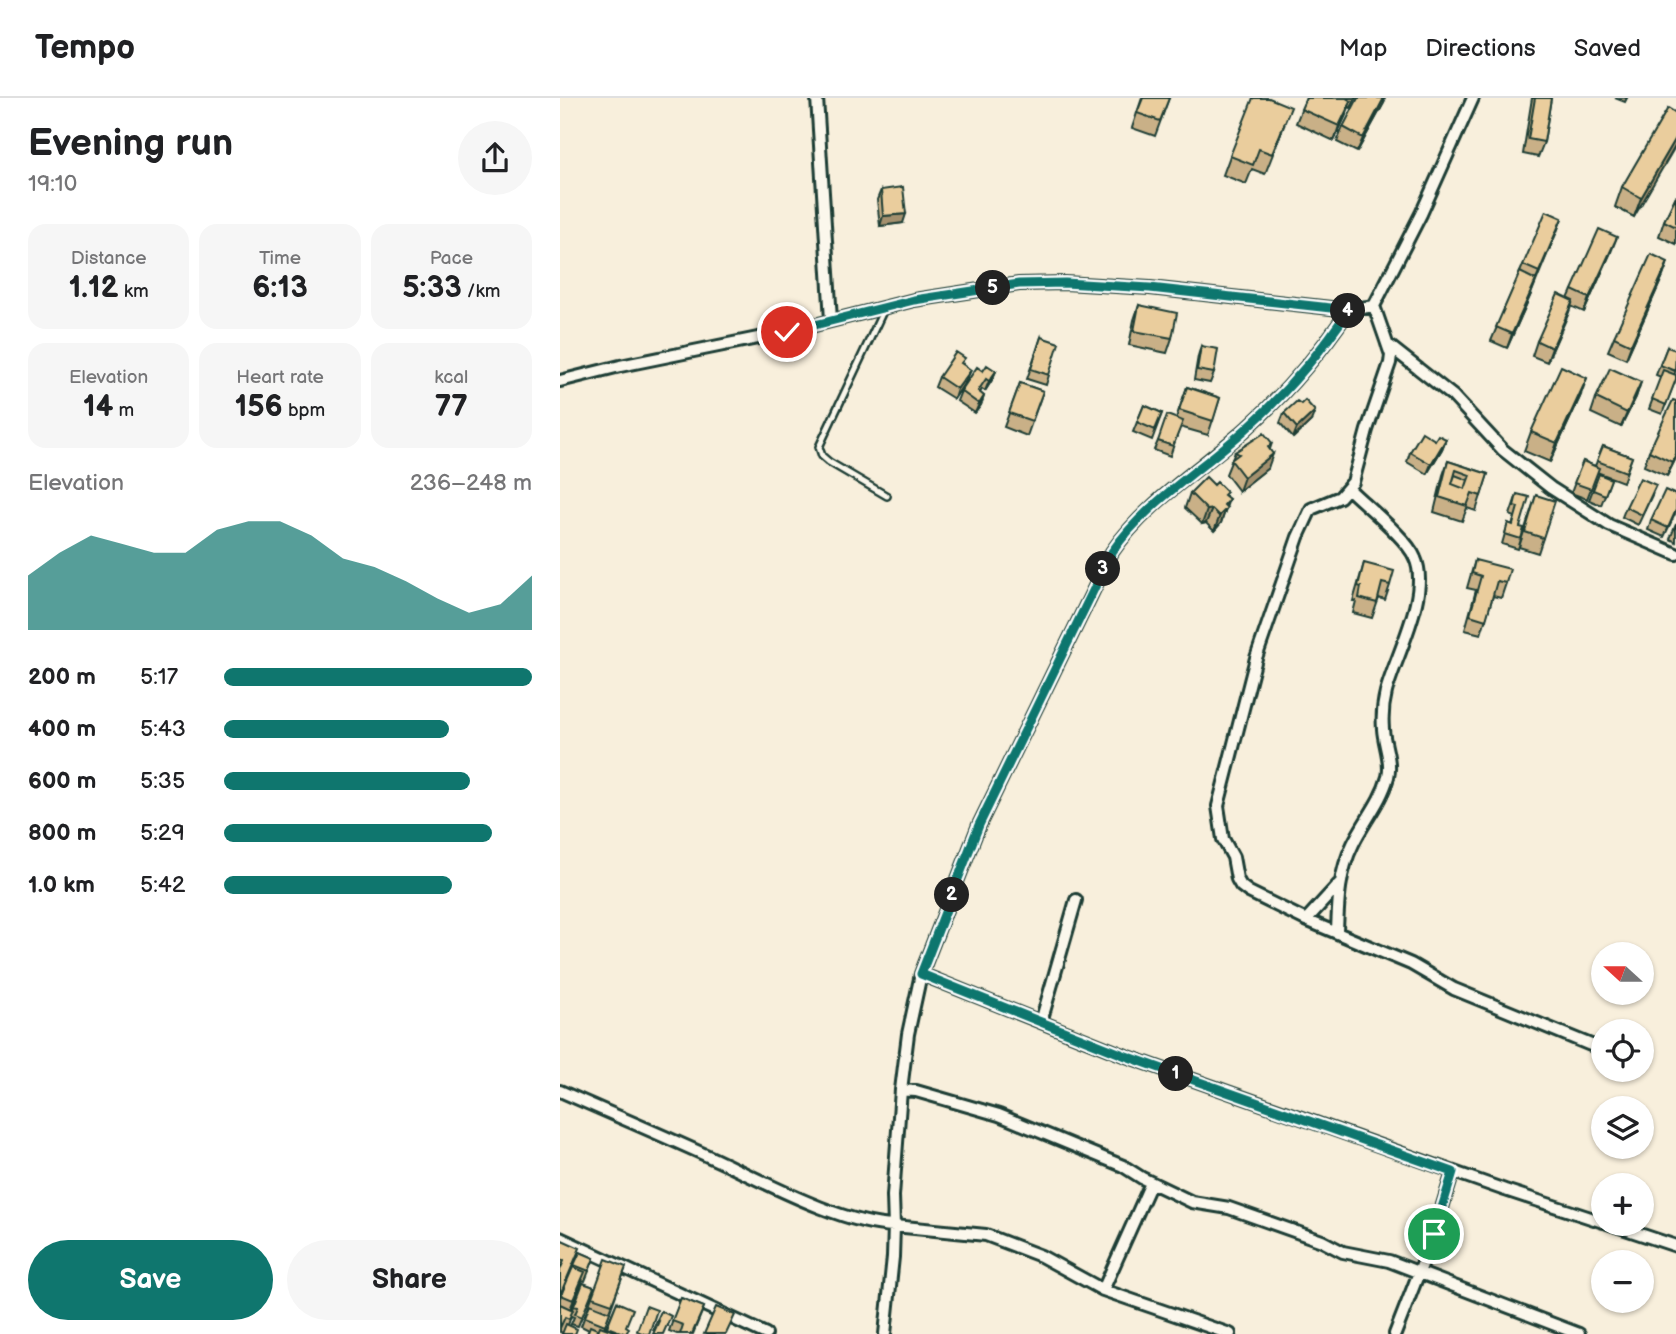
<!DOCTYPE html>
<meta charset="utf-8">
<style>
:root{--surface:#fff;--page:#f6f6f6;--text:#202124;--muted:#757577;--line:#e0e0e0;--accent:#0f766e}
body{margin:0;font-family:"Balsamiq Sans",sans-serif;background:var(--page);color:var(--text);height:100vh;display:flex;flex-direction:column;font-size:26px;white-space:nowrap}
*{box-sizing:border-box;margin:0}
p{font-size:23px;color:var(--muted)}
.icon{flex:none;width:38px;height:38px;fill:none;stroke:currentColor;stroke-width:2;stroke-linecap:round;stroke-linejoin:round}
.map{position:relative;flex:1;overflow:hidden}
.details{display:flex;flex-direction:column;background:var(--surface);width:560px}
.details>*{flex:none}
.needle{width:46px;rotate:291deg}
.buttons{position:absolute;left:1031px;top:844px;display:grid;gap:14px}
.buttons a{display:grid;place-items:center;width:63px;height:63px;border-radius:50%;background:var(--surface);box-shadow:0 2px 5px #0004;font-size:35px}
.pin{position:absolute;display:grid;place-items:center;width:60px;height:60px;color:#fff;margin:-30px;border:4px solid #fff;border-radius:50%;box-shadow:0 2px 7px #0007}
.km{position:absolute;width:35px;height:35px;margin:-18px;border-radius:50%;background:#222;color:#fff;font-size:19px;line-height:35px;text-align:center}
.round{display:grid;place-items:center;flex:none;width:74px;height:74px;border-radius:37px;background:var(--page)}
.summary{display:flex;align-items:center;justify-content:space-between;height:119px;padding:0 28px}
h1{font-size:38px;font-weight:600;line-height:52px}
.stats{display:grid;grid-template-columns:repeat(3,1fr);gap:10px;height:119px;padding:7px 28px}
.stats div{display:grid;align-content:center;border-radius:18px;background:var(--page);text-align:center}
.stats b{font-size:30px;font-weight:600}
.stats small{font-size:19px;font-weight:400}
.stats p{font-size:19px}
.chart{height:196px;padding:14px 28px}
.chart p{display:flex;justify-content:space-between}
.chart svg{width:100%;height:126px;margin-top:7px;fill:var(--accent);opacity:.7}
.cta{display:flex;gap:14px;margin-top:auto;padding:14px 28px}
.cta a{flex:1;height:80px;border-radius:42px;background:var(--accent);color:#fff;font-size:28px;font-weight:600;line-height:80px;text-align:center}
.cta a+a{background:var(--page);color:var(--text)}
ul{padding:0 28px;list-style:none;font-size:23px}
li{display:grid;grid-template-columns:112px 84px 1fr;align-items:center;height:52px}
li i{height:18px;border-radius:9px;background:var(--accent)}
header{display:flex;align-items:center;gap:42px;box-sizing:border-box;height:98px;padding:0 35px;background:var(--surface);border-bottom:2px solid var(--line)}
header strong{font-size:33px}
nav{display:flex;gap:38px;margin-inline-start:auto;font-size:24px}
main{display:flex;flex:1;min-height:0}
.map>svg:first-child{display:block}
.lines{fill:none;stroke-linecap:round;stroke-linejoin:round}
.lane-casing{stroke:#1f3d34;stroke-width:10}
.street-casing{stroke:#1f3d34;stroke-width:16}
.lane{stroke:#fbf7ec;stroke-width:5}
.street{stroke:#fbf7ec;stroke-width:10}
.wall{fill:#c9b087;stroke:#1f3d34;stroke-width:2}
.shaded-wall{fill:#a4906e;stroke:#1f3d34;stroke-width:2}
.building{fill:#eacd9d;stroke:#1f3d34;stroke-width:2;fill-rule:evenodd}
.route-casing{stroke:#fff;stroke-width:14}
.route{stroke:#0f766e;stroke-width:9}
</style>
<header>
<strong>Tempo</strong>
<nav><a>Map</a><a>Directions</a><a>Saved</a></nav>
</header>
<main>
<section class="details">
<div class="summary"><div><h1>Evening run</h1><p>19:10</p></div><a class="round"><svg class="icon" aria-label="share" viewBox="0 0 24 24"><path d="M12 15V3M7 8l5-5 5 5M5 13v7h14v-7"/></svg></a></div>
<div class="stats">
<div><p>Distance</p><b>1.12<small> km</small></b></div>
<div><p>Time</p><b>6:13</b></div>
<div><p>Pace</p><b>5:33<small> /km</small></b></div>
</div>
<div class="stats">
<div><p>Elevation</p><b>14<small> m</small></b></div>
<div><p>Heart rate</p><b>156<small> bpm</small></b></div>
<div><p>kcal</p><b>77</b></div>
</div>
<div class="chart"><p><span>Elevation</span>236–248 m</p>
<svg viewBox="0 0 160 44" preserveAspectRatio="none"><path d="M0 44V25L10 17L20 11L30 14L40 17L50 17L60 9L70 6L80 6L90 11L100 19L110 22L120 27L130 33L140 38L150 35L160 25V44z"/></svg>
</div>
<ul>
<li><b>200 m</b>5:17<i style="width:100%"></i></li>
<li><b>400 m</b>5:43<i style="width:73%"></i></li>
<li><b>600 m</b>5:35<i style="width:80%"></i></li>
<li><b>800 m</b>5:29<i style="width:87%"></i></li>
<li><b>1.0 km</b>5:42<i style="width:74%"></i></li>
</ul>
<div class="cta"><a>Save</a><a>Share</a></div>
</section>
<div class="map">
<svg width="1116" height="1236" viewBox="0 0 1116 1236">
<rect width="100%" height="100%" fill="#f8efdc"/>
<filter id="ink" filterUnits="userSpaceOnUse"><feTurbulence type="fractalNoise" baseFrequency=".0143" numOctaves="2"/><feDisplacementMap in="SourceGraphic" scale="14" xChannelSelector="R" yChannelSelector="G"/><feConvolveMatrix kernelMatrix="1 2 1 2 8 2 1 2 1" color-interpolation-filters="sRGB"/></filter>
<g filter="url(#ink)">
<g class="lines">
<!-- lane casing -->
<g class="lane-casing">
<path id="lane" d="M324,211l-65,138 3,9 7,6 58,34"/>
</g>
<!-- street casing -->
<g class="street-casing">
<path id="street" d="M257,0l14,222
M814,208l17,49 -1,8 -23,67 -14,52 -13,15 -29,12 -13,28 -42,121 -38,148 5,33 10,18 4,22 4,7 8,6 57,28 105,44 43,25 149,61
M827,246l66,52 50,54 48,38 58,37 67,29
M0,283l60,-15 167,-34 127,-32 105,-16 46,-1 85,5 199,22 25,-4 47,-92 52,-116
M746,822l33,-36
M777,834c1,-31 2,-60 16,-88 11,-23 28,-42 35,-67 4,-16 -4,-32 -5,-48 -1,-12 0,-25 3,-37 9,-35 45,-99 29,-134 -8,-20 -49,-52 -66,-69
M361,876l205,82 379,134 98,32
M481,924l35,-122
M341,992l15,1 83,24 124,51 19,12 50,24 37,6 93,33 21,11 46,9 190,73
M0,993c54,24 109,47 163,72 47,22 120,61 171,63l-1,31 -8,77
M1047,1125l69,23
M0,1140l206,96
M543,1192l48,-107
M670,1236l-127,-44 -62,-34 -55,-21 -92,-9 -1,-30 8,-106 7,-56 13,-60 58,-149 133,-273c33,-49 91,-84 135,-124 39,-35 73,-75 102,-118
M835,1236l39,-100 19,-62"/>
</g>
<!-- lane -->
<use href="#lane" class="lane"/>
<!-- street -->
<use href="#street" class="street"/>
</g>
<!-- wall -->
<path class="wall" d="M582,0h27l-14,38 -23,-8z
M746,0h50l-5,10 -2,-1 -15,34 -38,-18z
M972,0h19l-7,44 -6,15 -15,-3z
M1055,0h12l-2,4z
M824,5l-27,49 -20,-10 6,-15z
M1116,15l-42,104 -19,-10 7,-20z
M724,28l-19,48 -13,-5 -6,15 -23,-9 7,-19z
M321,92l22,33 -23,3 -3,-26z
M1116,98v48l-17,-8 5,-15z
M1002,120l-31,76 -24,54 -16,-7 32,-76z
M1051,154l-27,60 -13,-6 -24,56 -15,-6 5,-15 31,-42 4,-9z
M1108,164l-5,14 -37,83 -18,-8 6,-14z
M579,207l33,33 -5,15 -38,-8 5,-25z
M481,239l8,38 -3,10 -19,-6z
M641,248l13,27 -4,10 -16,-3 4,-24z
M1107,249l9,24 -2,4 2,4 -14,35 -13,-5 12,-32 -5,-2z
M403,266l4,15 -13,20 -19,-12 4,-10z
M423,273h13l-4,9 -7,11 -3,-2 -2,4 4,3 -3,9 -6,8 -18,-12 4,-10z
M1081,284l-5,15 -15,30 -30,-14 5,-15z
M460,285l23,8 -16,45 -23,-9z
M627,289l33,11 -12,37 -28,-8 -10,29 -16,-6 4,-9 18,-23z
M1020,299l-30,65 -26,-11 7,-19z
M584,307l18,8 -10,27 -19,-8z
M724,315l27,8 -18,17 -13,-15z
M886,341l-4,10 -15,25 -20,-12 3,-10 25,-12z
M712,345l-2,6 -2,19 -29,23 -13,-17 9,-22z
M1043,348l29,11 -9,25 -26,-10 -10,27 -16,-6 12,-32 12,5z
M1089,353l27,7 -9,18 -23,-10z
M888,363l40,13 -12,37 -9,-3 -5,13 -28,-9 9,-37z
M1039,376l12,5 -10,26 -12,-5z
M630,395l36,3v12l-5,15 -7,8 -8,-8 -4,1 -17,-16z
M957,396l4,45 -3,10 -16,-5 6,-21 4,2 3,-8 -5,-2z
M976,397l7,43 -5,15 -19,-6z
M1092,397l-14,30 -16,-8 4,-10z
M1116,414l-12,25 -16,-7 3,-10z
M1116,426v18l-6,-3z
M915,462l31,23 -5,15 -8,-2 -12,38 -16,-4 11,-40 -9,-2z
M804,465l26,22 -5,15 -6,-2 -7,20 -19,-5 3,-12h-3z
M0,1141l13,28 7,-15 14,6 -9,23 -3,-1 -12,29h2l11,-26 11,4 -16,39 -7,-2 3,-7 -3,-1 -3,9 -5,8 -3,-1v-34l12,-28 -12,28z
M66,1169l-22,61h2l11,-26 9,25v7h-29l-16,-8 11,-29z
M121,1200l23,9 -11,27h-16l-8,-3z
M97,1222l10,6 -12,5 -2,-1z"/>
<!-- shaded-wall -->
<path class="shaded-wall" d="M824,0h1l-1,5 -27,49 6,-14z
M791,3l-5,14 -12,26 5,-15z
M1116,40v7l-42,72 7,-19z
M346,116l-3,9 -23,3 3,-10z
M1002,120l-5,14 -24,54 6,-14z
M1057,139l-6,15 -27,60 5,-14z
M1108,164l-5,14 -37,83 5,-14z
M976,182l-5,14 -24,54 5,-14z
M1013,203l-5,14 -21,47 5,-14z
M411,272l-4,9 -13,20 3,-10z
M436,273l-4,9 -7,11 4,-10z
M1027,280l-7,19 -30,65 7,-19z
M1081,284l-5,15 -15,30 6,-14z
M424,298l-3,9 -6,8 4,-9z
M755,313l-4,10 -18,17 4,-10z
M886,341l-4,10 -15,25 4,-10z
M713,356l-5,14 -29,23 5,-14z
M1116,356v4l-9,18 5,-14z
M669,401l-8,24 -7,8 10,-26z
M652,411l-6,14 -4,1 5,-14z"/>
<!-- building -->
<path class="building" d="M583,0h26l-9,23 -23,-8z
M693,0h16l22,9 -19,47 -13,-5 -6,16 -23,-9z
M746,0h40l5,3 -12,25 -38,-17z
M798,0h26l-21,40 -20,-11z
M975,0h16l-7,44 -16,-3z
M1108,10l8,5v25l-35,60 -19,-11z
M343,89l3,27 -23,2 -2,-26z
M1116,98v31l-12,-6z
M986,113l16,7 -23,54 -16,-7z
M1039,131l18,8 -28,61 -17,-8z
M1091,156l17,8 -37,83 -17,-8z
M960,174l16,8 -24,54 -16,-7z
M998,196l15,7 -21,47 -15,-7z
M579,207l38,8 -5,25 -38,-7z
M481,239l18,6 -10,32 -18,-6z
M641,248l17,3 -4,24 -17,-3z
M1107,249l9,3 -1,21 -15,-6z
M396,254l9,6 -4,5 10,7 -14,19 -18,-12z
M427,267l9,6 -7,10 -3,-2 -8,12 6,5 -5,8 -18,-13 16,-24 6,4z
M1001,268l26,12 -30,65 -26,-11z
M1050,270l31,14 -14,31 -31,-15z
M1103,272l13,5v4l-10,26 -14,-6z
M460,285l23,8 -11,30 -23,-8z
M627,289l33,11 -7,23 -34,-11z
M745,302l10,11 -18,17 -13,-15 13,-12 4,3z
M1113,302l3,1v53l-4,8 -23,-11z
M584,307l18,8 -7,17 -18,-8z
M607,317l16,6 -10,25 -15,-5z
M862,334l13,8 3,-5 8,4 -15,25 -21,-12z
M704,335l8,10 -4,4 5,7 -29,23 -13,-17 8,-6 -4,-2z
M1043,348l29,11 -6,15 -29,-11z
M888,363l40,13 -7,22 -9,-3 -5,13 -28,-9zM896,372l14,5 -5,14 -13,-5z
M1023,363l16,7 -8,21 -17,-6z
M1039,376l12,5 -6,16 -12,-5z
M895,377l13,5 -3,9 -13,-5z
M646,379l8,8 3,-3 10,10 -3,3 5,4 -5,6 3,3 -8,8 -7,-7 -5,1 -17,-17z
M1080,380l16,7 -14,30 -16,-8z
M1105,392l11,5v15l-8,18 -17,-8z
M957,396l12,3 -9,30 4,1 -3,11 -16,-5 3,-11 5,2 5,-18 -4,-1z
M976,397l19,6 -12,37 -18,-6z
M915,462l35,9 -4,14 -9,-2 -11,39 -16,-5 11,-39 -9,-3z
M804,465l30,8 -4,14 -8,-2 -5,20 -18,-5 2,-11 -3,-1z
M0,1141l20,9 -20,47v-25l4,-9 -4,-1z
M20,1154l14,6 -5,13 -15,-6z
M46,1161l20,8 -14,37 -20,-7z
M13,1169l12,5 -12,28 -12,-5z
M23,1185l11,4 -12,30 -7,-3 3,-7 -4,-1z
M121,1200l23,9 -12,27h-12l3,-9 -11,-4z
M57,1204l16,7 -7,17 3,2 -3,6 -19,-7z
M0,1206l13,6 -4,9 -4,-2 -5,11z
M30,1206l20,8 -5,13 -20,-8z
M86,1208l11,4 -8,24h-5l-7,-3z
M156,1209l19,8 -9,19h-22z
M101,1213l10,5 -8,18h-10l6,-13 -2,-1z
M6,1226l11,5 -2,5h-13z
M30,1228l7,3 -1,5h-9z
M40,1228l16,6v2h-19z"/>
</g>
<g class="lines" filter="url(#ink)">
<!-- route casing -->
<g class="route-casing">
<path id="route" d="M227,234l127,-32 105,-16 46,-1 85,5 199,22c-29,43 -63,83 -102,118 -43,40 -102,75 -135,124l-133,273 -58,149 205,82 327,116 -19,62"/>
</g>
<!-- route -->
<use href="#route" class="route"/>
</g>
</svg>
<div class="buttons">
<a><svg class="needle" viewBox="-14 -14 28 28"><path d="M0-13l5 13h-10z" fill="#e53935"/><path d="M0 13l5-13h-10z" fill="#757577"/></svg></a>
<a><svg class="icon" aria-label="locate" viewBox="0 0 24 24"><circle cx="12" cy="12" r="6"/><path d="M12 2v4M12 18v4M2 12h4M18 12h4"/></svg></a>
<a><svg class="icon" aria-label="layers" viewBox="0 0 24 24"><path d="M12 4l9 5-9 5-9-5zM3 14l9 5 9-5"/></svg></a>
<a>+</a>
<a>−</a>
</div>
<div class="pin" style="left:874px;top:1136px;background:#1e9e55"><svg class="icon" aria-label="arrive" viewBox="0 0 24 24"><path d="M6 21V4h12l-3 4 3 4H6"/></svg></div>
<div class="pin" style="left:227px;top:234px;background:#d93025"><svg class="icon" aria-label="check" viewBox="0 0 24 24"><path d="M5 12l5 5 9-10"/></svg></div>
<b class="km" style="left:616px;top:976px">1</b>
<b class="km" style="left:392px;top:797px">2</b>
<b class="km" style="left:543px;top:471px">3</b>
<b class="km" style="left:788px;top:213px">4</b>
<b class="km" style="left:433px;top:190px">5</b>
</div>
</main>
